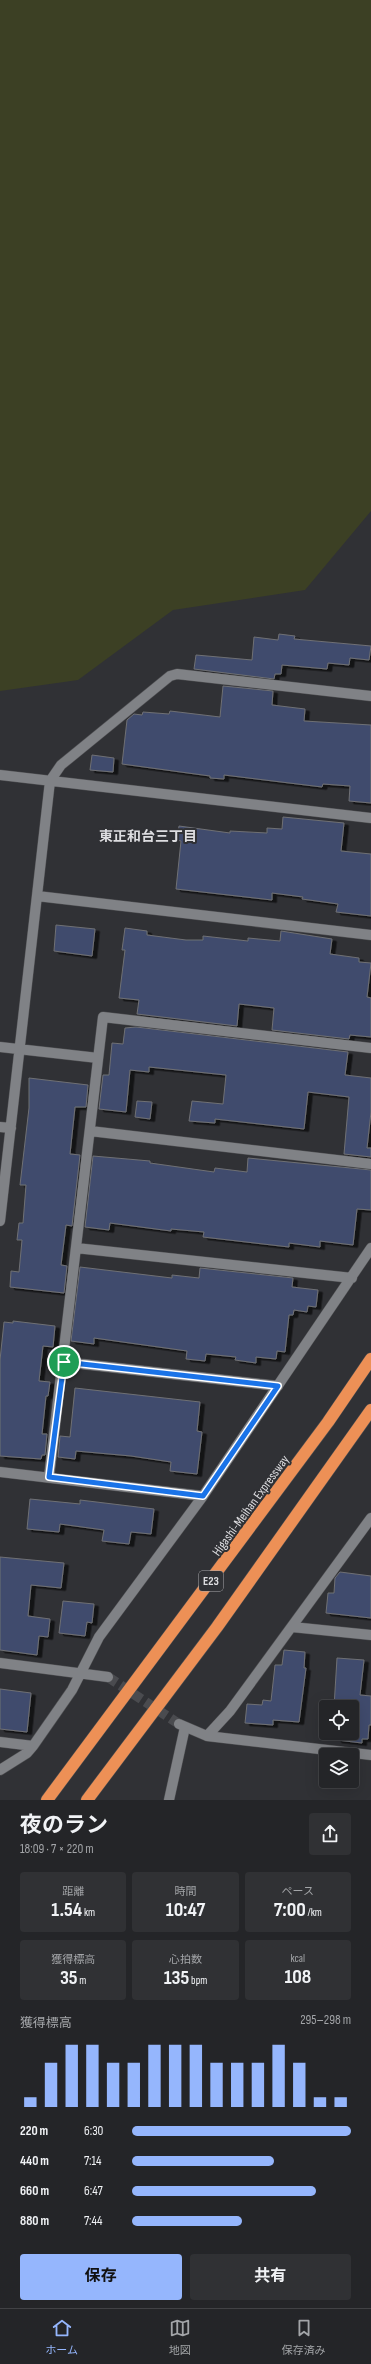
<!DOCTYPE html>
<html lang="ja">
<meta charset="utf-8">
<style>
:root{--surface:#242528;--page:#303134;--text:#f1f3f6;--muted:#a3a5a8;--line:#414245;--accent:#95b6fd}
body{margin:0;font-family:"Sofia Sans Condensed","Noto Sans JP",sans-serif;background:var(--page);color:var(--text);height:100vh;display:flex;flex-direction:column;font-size:15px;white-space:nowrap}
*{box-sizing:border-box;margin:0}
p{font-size:13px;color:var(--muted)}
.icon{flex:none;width:22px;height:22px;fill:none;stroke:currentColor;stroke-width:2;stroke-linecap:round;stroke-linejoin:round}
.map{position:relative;height:1800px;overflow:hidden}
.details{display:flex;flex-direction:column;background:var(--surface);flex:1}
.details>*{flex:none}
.controls{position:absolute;left:319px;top:1700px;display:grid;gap:8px}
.controls a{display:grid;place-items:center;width:40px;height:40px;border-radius:4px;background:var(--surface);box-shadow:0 4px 16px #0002,0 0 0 1px var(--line);font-size:20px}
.pin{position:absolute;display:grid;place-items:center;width:34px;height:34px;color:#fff;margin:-17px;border:2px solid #fff;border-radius:50%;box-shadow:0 1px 4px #0007}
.round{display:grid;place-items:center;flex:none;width:42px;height:42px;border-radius:4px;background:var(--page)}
.headline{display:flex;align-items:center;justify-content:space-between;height:68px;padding:0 20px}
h1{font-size:22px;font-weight:700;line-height:30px}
.metrics{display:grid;grid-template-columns:repeat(3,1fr);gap:6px;height:68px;padding:4px 20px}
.metrics div{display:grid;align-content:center;border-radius:4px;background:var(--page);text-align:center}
.metrics b{font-size:20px;font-weight:700}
.metrics small{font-size:11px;font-weight:400}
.metrics p{font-size:11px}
.chart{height:112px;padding:8px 20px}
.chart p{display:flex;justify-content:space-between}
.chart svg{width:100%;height:72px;margin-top:4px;stroke:var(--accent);stroke-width:6}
.primary-button{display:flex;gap:8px;margin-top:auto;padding:8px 20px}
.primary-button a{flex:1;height:46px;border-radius:4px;background:var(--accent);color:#111;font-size:16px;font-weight:700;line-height:46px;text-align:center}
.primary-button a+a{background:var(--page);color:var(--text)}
ul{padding:0 20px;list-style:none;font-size:13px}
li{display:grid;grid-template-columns:64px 48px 1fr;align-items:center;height:30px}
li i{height:10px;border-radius:5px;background:var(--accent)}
.menu{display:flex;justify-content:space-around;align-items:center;height:56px;border-top:1px solid var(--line);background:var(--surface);font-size:11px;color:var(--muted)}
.menu a{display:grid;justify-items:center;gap:2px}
.menu .selected{color:var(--accent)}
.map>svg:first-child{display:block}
.green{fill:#3c4024}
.building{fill:#414c6d;stroke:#6f7074;filter:url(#shadow)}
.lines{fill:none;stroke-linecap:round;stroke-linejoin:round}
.minor-tunnel{stroke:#4a4b4f;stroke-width:10;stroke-dasharray:10 5;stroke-linecap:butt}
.minor-casing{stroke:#4f5053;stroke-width:11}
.highway-casing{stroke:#4f5053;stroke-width:13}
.minor{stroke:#808286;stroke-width:10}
.highway{stroke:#ed9056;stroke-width:12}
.route-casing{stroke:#fff;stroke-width:8}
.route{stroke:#1a73e8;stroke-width:5}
.labels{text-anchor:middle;stroke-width:4;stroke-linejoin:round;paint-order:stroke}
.shield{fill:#303135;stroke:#a9a9ad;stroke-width:1}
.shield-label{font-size:12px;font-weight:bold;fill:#dddde0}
.street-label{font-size:13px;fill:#dddde0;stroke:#303135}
.neighbourhood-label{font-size:14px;font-weight:bold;fill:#dddde0;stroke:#303135}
</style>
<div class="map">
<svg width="371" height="1800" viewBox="0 0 371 1800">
<defs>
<filter id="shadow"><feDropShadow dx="4.5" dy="2.5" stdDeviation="0" flood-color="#0009"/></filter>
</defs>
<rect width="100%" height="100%" fill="#303135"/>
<!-- green -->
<path class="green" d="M0,0h371v511l-66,79 -132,20 -95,70 -78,11z"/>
<!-- building -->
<path class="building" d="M279,634l16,2 -1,3 77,7 -2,14 -19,-2 -1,7 -21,-2 -1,6 -45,-4 -1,9h-6l-1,5 -80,-10 2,-14 56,5 2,-23 24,3z
M223,686l50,5 -1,14 33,4 -1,12 67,4v78l-22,-2 1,-15 -27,-2 -1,3 -98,-12v4l-14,-1v-2l-88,-12 5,-44 7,-6 8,1 1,-3 26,2 1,-3 50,6z
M92,755l22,3 -1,14 -23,-2z
M283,817l61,6 -3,28 30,3v62l-35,-4 2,-8 -36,-5 1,-2 -31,-4v7l-96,-11 5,-48 -4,-1 2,-14 51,7v-2l37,2v-5l15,1z
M56,925l39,4 -3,27 -38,-5z
M125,928l22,3v4l39,5h17v-4l45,5v-3l32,3 1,-10 51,8 -2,15 29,4v4l12,1 -4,34 4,1v39l-21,-2 -1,4 -77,-9 2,-22 -35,-4 -2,22 -100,-12 2,-14 -20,-2 6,-48h-3z
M136,1027l212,25 -3,23 26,3v34l-4,36h4v9l-27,-3 5,-57 -41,-5 -4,37 -89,-10v4l-26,-2 3,-20 31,3 3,-29 -77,-8v5l-19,-2 -4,42 -27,-3 4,-34h6l3,-32 11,1 2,-16z
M29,1078l59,7 -2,22h-11l-5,47 10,1 -8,71 -6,-1 -5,40 6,1 -3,27 -54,-6 1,-16 8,1 3,-32h-5l2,-17h4l3,-38h-6l9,-77z
M137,1101l15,1 -2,17 -15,-2z
M93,1156l57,5v2l64,9 1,-4 32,4 1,-14 123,12v40l-14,-1 -4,36 -33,-4v6l-31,-4v4l-86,-10 1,-5 -33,-3v2l-61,-8 -1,7 -24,-3z
M80,1267l92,11v-3l27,3 1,-10 93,10 -1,9 26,3 -2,17 -8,-1 -1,6 -13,-2 -1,5h-4l-4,37 -8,-1 -1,8 -20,-2v6l-21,-3 1,-3 -30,-3 -1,7 -19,-2 1,-8 -93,-13v6l-23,-3z
M13,1321l42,5 -2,21 -10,-1 -4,35 11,1 -2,14h-2l-4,38h5l-2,21h-3l-1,4 -41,-3v-96l4,-38 9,1z
M75,1388l125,14 -3,29 5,1 -5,42 -27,-3 1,-9 -40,-6 -55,-5 -1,8 -17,-2 2,-21 10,1z
M30,1499l50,5v-4l74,9 -3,25 -20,-2 -2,12 -27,-3 2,-11 -44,-6 -1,8 -32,-3z
M0,1557l64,6 -3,25 -30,-3 -3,31 22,3 -2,18 -9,-1 -2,19 -37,-5z
M340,1572l31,4v42l-45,-5 2,-20h6l1,-15z
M63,1601l31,3 -2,19 -5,-1 -2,14 -26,-3z
M284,1650l21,2 -1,16h2l-7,54 -26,-2v5l-28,-2 2,-19 15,1 1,-5 8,1 4,-36h7z
M337,1658l27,2 -4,35 11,1v29h-2l-1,14h-6v4l-25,-3 1,-7h14v-26h-18z
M0,1689l31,4 -4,39 -27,-3z"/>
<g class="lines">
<!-- minor-tunnel -->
<path class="minor-tunnel" d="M108,1677l71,47"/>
<!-- minor casing -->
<g class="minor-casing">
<path id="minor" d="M0,775l371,43
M37,896l334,39
M0,1047l98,11
M0,1127l11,1
M90,1131l281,33
M0,1221l50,-440 11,-16 109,-89 7,-2 194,22
M76,1248l276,30
M64,1362l214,24
M0,1472l203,24
M49,1477l54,-460 268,31
M292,1627l79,8
M0,1663l108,14
M179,1724l28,12 164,19
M207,1736l23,-25 141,-193
M0,1742l33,4
M0,1770l27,-17 6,-7 39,-56 27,-53 104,-141 168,-248
M169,1800l16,-73"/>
</g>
<!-- highway casing -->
<g class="highway-casing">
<path id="highway" d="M47,1800l281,-378 43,-63
M87,1800l130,-173 154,-217"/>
</g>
<!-- minor -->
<use href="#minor" class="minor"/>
<!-- highway -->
<use href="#highway" class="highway"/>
</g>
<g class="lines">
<!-- route casing -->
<g class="route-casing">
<path id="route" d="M64,1362l214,24 -75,110 -154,-19z"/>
</g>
<!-- route -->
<use href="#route" class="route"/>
</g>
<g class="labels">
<!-- shield labels -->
<rect class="shield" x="199" y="1571" width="24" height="20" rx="3"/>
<g class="shield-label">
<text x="211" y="1585">E23</text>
</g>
<!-- street labels -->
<g class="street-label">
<text transform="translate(250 1505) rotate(-54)" y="5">Higashi-Meihan Expressway</text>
</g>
<!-- neighbourhood labels -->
<g class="neighbourhood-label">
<text x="148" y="841">東正和台三丁目</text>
</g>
</g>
</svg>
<div class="controls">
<a><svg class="icon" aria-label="locate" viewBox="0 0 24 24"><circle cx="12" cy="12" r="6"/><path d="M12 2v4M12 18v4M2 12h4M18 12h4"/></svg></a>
<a><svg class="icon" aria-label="layers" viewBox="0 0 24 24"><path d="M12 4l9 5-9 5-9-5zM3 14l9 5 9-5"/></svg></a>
</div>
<div class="pin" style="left:64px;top:1362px;background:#1e9e55"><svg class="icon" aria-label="arrive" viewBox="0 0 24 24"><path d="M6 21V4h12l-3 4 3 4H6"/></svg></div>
</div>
<section class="details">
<div class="headline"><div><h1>夜のラン</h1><p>18:09 · 7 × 220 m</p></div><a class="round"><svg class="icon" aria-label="share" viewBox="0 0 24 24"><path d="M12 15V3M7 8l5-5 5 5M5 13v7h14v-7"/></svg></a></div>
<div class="metrics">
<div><p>距離</p><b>1.54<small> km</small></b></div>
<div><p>時間</p><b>10:47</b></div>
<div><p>ペース</p><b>7:00<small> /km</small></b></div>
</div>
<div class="metrics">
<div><p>獲得標高</p><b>35<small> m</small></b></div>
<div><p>心拍数</p><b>135<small> bpm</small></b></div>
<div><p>kcal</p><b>108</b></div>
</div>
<div class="chart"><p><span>獲得標高</span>295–298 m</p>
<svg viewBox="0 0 160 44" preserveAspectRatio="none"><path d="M5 44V38M15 44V17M25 44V6M35 44V6M45 44V17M55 44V17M65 44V6M75 44V6M85 44V6M95 44V17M105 44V17M115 44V17M125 44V6M135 44V17M145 44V38M155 44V38"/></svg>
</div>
<ul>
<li><b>220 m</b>6:30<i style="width:100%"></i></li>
<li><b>440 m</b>7:14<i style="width:65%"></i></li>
<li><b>660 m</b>6:47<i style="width:84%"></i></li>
<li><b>880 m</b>7:44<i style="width:50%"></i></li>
</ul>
<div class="primary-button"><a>保存</a><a>共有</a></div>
</section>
<nav class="menu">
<a class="selected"><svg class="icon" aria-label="home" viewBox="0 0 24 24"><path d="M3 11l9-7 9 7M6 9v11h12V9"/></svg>ホーム</a>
<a><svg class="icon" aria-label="map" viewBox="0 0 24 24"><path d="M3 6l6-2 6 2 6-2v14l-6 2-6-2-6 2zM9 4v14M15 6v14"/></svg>地図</a>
<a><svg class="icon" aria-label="saved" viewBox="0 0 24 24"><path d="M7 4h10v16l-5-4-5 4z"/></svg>保存済み</a>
</nav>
